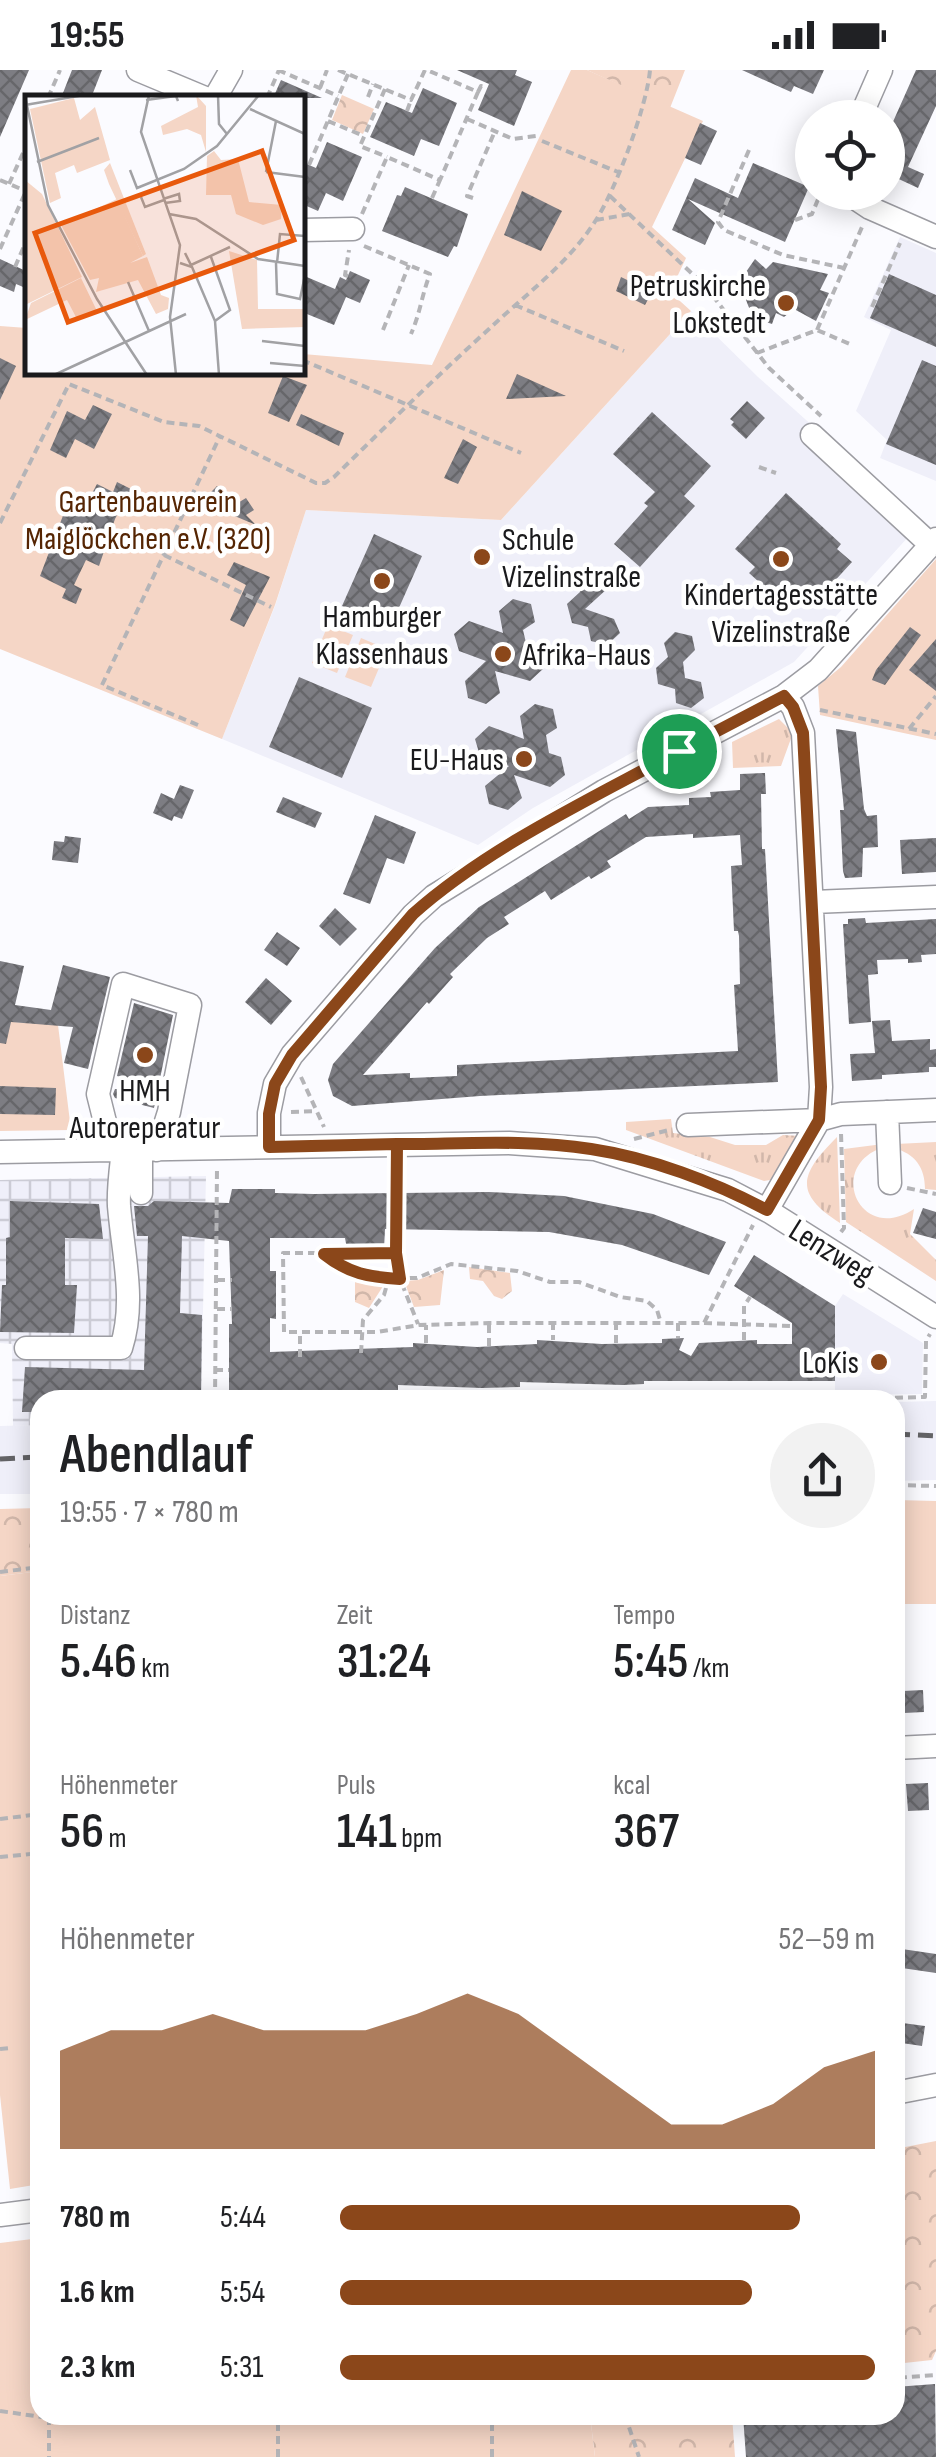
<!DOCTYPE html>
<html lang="de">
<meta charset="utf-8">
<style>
:root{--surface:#fff;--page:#f2f2f2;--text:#202124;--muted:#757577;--accent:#8b471a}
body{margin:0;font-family:"Sofia Sans Condensed",sans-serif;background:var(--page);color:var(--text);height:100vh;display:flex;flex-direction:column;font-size:38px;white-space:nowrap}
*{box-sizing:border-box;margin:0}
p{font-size:32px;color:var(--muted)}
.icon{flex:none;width:55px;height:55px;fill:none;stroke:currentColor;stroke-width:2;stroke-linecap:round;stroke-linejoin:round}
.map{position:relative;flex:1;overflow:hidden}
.sheet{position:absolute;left:30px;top:1320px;width:875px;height:1035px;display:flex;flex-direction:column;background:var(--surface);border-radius:30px;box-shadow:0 5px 25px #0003}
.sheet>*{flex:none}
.fabs{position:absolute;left:795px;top:30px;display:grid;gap:20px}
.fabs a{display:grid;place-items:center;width:110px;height:110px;border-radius:50%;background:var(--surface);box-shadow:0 5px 25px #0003;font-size:50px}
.pin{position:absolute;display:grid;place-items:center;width:85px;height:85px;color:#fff;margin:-42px;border:5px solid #fff;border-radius:50%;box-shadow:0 2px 10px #0007}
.round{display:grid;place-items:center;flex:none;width:105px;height:105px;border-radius:52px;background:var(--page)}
.summary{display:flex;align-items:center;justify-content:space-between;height:170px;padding:0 30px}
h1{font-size:55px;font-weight:600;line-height:75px}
.stats{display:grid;grid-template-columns:repeat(3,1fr);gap:15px;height:170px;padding:10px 30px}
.stats div{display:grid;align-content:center}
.stats b{font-size:50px;font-weight:600}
.stats small{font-size:28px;font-weight:400}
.stats p{font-size:28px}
.chart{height:280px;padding:20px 30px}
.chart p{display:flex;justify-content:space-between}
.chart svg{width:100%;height:180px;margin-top:10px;fill:var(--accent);opacity:.7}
ul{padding:0 30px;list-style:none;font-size:32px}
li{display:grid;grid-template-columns:160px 120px 1fr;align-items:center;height:75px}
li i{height:25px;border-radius:12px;background:var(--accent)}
.status{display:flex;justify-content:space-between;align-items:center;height:70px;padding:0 50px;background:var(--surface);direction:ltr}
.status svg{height:28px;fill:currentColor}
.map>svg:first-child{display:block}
.built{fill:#efeff9}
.industrial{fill:url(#industrial-grid)}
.grass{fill:url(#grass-tufts)}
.park{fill:url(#park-crowns)}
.garden{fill:#f5d6c6}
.building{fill:url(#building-cross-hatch);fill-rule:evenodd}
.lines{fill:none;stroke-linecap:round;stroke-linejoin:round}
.minor-casing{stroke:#9c9ca2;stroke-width:25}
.path{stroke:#b4b4b7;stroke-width:4;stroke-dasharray:8 5;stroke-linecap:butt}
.minor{stroke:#fff;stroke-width:22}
.rail{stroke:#636366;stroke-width:5;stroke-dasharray:15 8;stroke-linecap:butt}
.route-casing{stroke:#fff;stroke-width:20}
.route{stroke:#8b471a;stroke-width:12}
.poi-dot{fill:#8b471a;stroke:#fff;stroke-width:4}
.labels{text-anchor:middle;stroke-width:9;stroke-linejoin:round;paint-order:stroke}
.poi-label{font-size:32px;fill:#1a1a1c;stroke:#fff;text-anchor:end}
.park-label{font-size:32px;fill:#552503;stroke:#fff}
.street-label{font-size:32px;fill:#1a1a1c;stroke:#fff}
.inset-road{fill:none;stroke:#a1a1a4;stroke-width:2.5}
.view{fill:#e8590c;fill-opacity:0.15;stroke:#e8590c;stroke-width:5}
.inset-edge{fill:none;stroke:#1a1a1c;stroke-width:5}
</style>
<div class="status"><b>19:55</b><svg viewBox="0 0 49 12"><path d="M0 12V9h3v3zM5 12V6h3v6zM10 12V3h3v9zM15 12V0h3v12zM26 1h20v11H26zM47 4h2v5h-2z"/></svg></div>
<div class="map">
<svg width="936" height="2387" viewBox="0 0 936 2387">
<defs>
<pattern id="industrial-grid" width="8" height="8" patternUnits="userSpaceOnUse" patternTransform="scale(2.5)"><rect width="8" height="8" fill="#efeff9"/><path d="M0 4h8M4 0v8" fill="none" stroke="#ccccd5"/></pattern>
<pattern id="grass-tufts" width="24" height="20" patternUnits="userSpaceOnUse" patternTransform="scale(2.5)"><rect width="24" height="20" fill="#f5d6c6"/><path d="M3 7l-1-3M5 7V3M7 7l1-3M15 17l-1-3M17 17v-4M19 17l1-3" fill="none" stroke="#d1b7aa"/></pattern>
<pattern id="park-crowns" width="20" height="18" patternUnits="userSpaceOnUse" patternTransform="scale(2.5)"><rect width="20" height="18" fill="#f5d6c6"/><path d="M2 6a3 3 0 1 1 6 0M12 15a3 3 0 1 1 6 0" fill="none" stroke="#d1b7aa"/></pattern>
<pattern id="building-cross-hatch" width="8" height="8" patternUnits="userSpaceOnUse" patternTransform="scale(2.5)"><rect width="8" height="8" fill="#7d7d83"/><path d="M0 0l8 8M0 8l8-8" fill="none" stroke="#66666a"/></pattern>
</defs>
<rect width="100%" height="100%" fill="#fbfbff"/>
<!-- built -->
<path class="built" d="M900,167l36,16v228l-56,-23 7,-18 -31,-29 35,-81 -27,-13z
M691,241l67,66 163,146 -127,139 -261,146 -55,37 -256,-106 53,-133 31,-96 195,10z
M843,1224l80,49 -1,51 -87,1v-89z
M936,1331v79l-41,1v-79z
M40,1355v69h-40v-68z"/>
<!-- industrial -->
<path class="industrial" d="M206,1106l-5,224h-161v25l-27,1 -1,-82 -12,-1v-163z"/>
<!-- grass -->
<path class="grass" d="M779,649l14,14 -12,33 -48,2 -1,-26z
M671,1049l2,14 37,4 25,8h31l17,-10 18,1 -25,43 -12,2 -138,-51v-8z
M837,1067l3,86c-47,-30 -40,-49 -3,-86z
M936,1072v48l-11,-1c0,-22 -10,-35 -31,-41l2,-4z
M883,1074l1,3c-59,19 -24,98 30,62l-4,25 26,26v21l-90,-59 -2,-73z"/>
<!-- park -->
<path class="park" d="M587,0h98l-15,38z
M342,25l32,14 -11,25 -31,-14z
M469,1197l41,6 2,18 -10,8 -8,-3 -11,-15 -13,-2z
M444,1200l-4,35 -26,2 -10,-26 14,-1z
M387,1210l-18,28 -14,-6v-21z
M40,1438v63l-40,5v-67z
M936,2071v210l-4,9 -37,4v-215z
M590,2345h142l3,42h-140z"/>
<!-- garden -->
<path class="garden" d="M571,0h16l116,51 -51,106 34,31 -16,34 21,19 -190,209 -195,-10 -31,95 -53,134 -222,-90v-323l27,2 1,44h274l1,-18 129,11z
M936,489v181l-116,-25 -2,-29 23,-19z
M328,555l25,10 -16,38 -25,-10z
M361,568l26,11 -16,38 -26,-10z
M0,951l58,4 13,105 -71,1z
M895,1430l41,1v103h-41z
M40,1501v613l-30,5 -10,-94v-519z
M40,2168v177h550l5,42h-595v-214z"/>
<!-- building -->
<path class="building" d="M0,0h29l-29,67z
M72,0h30l-11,28h-30z
M457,0h60l-2,5 17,7 -18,44 -36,-16 11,-26z
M742,0h82l-11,24 -19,-8 -3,6z
M916,0h20v36l-28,61 16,7 -6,14 -30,-14v-41z
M281,10l41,18h-49z
M423,18l34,15 -18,43 -18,-7 -7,17 -44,-19 16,-35 26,11z
M700,53l17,8 -16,34 -16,-7z
M327,72l35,15 -19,44 -17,-8 -8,18 -16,-7v-42l14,6z
M753,93l56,24 -24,55 -97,-43 27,24 -10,22 -33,-15 23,-52 43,20z
M405,117l63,27 -11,33 -3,-1 -6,11 -66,-26 15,-36 4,1z
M522,121l40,20 -21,40 -37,-16z
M0,189l28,13v17l-12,-5 -2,8 -14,-6z
M755,189l11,10 7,-7 55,12 -8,16 9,3 -13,28 -22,-12 -10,8 -8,-4 -4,11 -19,-6 -14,-36z
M350,201l20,9 -10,23 -14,-6 -12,28 -32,-13v-37l33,14 5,-12 6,3z
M889,204l47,21v52l-66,-29z
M621,207l31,15 -7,13 -29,-14z
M0,288l16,8 -16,34z
M922,290l14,6v99l-50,-21z
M517,304l49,22 -60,3z
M283,306l24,9 -18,37 -21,-9z
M747,331l18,17 -19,21 -15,-14 3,-3 -4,-3z
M93,335l19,9 -18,35 -19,-10 -9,19 -16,-8 17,-39 18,9z
M652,342l59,54 -27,30 11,10 -55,61 -26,-23 34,-38 -4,-3 11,-11 -42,-38z
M301,344l43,19 -5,13 -43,-21z
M463,369l14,8 -19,37 -14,-6z
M117,412l14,7 -16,30 -16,47 -13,-6 -12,25 8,4 -6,15 -14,-6 4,-9 -26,-13 32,-84 17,7 8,-15 16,8z
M217,416l19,18 10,-6 8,12 -8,5 10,10 -38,-16 -12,-12z
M786,423l55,51 -4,5 15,13 -33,36 -11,-10 -19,21 -40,-36 6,-6 -20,-18z
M374,464l48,22 -32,72 -48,-22z
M234,492l36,15 -26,50 -14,-7 16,-35 -19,-10z
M587,497l18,6 3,15 -23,21 29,10 6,14 -13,12 -16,-4 -3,-14 -16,-4 -5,-19 13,-12 -3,-14z
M513,529l18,5 4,18 -12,8 4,17 12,4 5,17 -14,13 -35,-10 5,22 -14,11 -18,-6 -3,-17 21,-20 -27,-10 -5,-17 15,-13 34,12 -4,-22z
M910,557l11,8 -36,50 -13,-5 4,-10z
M675,562l17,4 3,14 -12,12 2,16 16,4 3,16 -13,10 -15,-5 -1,-14 -17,-5 -2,-16 12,-11 -4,-14z
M936,569v52l-27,-21z
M299,607l73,31 -30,70 -73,-31z
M535,634l18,5 4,19 -11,7 3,18 12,4 4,18 -15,12 -36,-12 8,23 -14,12 -19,-6 -4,-18 24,-20 -29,-10 -5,-17 14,-13 35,13 -4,-23z
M836,659l20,3 8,77 3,7 10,-1 1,32 -15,1 -1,29 -17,1 -2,-7 -3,-61h4z
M765,703l1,21h-5l1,55h3l13,233 -298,14 -128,10 -19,-10 -5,-16 5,-16 102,-116 44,-41 147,-93 3,5 19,-12 41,-2v-7l22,-1 -1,-5 30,-2v-16zM693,764v4l47,-3 2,30 -11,1 3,65h4l1,5 1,48 -6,1 4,66 -281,14v11l-47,2v-5l-47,2 64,-73 2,2 24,-27 -3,-3 37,-36 22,-14 -5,-7 41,-26 6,9 38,-24 2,3 20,-12 -4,-6 39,-24z
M180,715l14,5 -12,29 -8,-3 -2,5 -19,-8 8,-20 13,6z
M283,727l39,16 -7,15 -39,-16z
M375,745l41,17 -12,32 -17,-6 -17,46 -27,-10z
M65,766l16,2 -3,25 -26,-3 2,-19 10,1z
M936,768v34l-34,2 -2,-34z
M335,838l22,21 -17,17 -21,-20z
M865,848l1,5 70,-4v35l-15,1 1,7 -14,1v-4l-31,1 1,14 -10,1 3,47 -22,2 -6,-100h5v-5z
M277,862l23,16 -13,18 -23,-16z
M0,891l24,5 -9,39 36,5 12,-45 47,12 -22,92 -24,-6 9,-36 -62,-5 -5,22 -6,-1z
M266,908l26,23 -21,24 -26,-23z
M134,933l39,12 -19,93 -39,-10 -2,-4 2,-5 28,1 1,-7 -27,-7z
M890,950l2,21 38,-2v11l6,-1v18h-7v5l-47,3v4l-30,2 -2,-27 25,-1 -3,-32z
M0,1016l56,2 -1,27 -55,-1z
M232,1119h43v4l39,1 175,-2 75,4 89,18 73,28 -17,33 -87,-30 -73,-13 -164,-3 -1,20h-37l-2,-11h-75v33h6v48l-6,-1v34l143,-5v-4l64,4 60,-3v-4l65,4 60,-1v-4l22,-1 -5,12 12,6 8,-13 58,-3v4h35v-21l-58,-37 20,-31 81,51v75h-191v3l-21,1 -103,-3v5l-38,1 -84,-3v7l-121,6h-16v-5h-32v-69h3l-3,-83 -47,-5 -2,77 22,2 -1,85h-161v12h-18l3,-45 119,3 4,-134h-11l-3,-30h14l6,-5 75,2z
M10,1131l89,3 4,35 -38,-1v47h12l-3,48 -74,-1 2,-47h4v-47l4,-1z
M923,1138l13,4v27l-23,-6z
M923,1620l1,22 -20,1 -1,-22z
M928,1713l1,27 -21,1 -2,-27z
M895,1878l41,6v19l-41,-6z
M895,1952l30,4 -3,20 -27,-4z
M935,2314l1,73h-190l-3,-42h152v-28z"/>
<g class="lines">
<!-- minor casing -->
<g class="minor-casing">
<path id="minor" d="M138,0l67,28
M215,28l16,-28
M860,48l21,-48
M846,122l24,16 66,29
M302,160l51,-1
M812,365l119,110
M813,832l123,-5
M887,1042l3,71
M688,1055l131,-5 2,-33 -18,-354 -10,-26 -9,-11
M269,1077v-34l6,-29 17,-29 121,-140 21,-19 170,-105 180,-95 34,-26 118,-131
M112,1080l-14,-56 25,-110 67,21 -21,107 -12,38
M0,1082l509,-9 86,6 133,41 42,22 166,105
M141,1123v-43
M767,1140l52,-90 22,-6 95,-4
M26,1278h95c15,-46 2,-94 -2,-142 -1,-18 2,-38 4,-56
M895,1678l41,-2
M895,2023l41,-8
M0,2145l40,-5"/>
</g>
<!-- path -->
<path class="path" d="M278,0l60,26
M338,0l73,30 14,-30
M320,18l7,-18
M385,19l-25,57 27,11
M478,22l3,-6 6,2
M126,25l6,3
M368,27l5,-13
M48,28l12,-28
M267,28l12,-28
M407,41l4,-11
M467,49l46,20 23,-3
M328,51l36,15
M542,71l76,31
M749,80l-31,72 6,8 59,25 61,13
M309,95l39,-91
M0,110l28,12
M9,114l19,-42
M610,126l95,90 64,82 52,48
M432,128l8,-18
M473,128l-6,-2 28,-65
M362,144l25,-57 53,23 38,-88 -51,-22
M596,150l34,-6
M795,150l17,-6 9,-22
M364,176l66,28c-8,20 -10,40 -19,60
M0,179l26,-58
M15,197l13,-30
M348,206l-3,-1 4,-25
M515,235l109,46
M872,237l28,-64
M383,260l26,-65
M817,260l45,-103
M757,283l60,-23 35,15
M302,290l219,93
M759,397l17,6
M0,453l69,-139 95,38 35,4 117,57h9l9,-6c51,-50 102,-100 155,-148 36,-34 80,-66 107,-109 20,-31 51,-114 54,-150
M164,485l107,52
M820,640l116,24
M198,655l-96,-40 118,-249
M909,659l27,-33
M301,1007l23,50
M291,1042l26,-1
M634,1069l35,-9
M397,1094l-1,89h-113l1,79h93l42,-7 70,-2h215l49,-98
M907,1118l29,6
M841,1162l3,-4 -3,-95
M325,1184l27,19 17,5h48l34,-14 66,7 33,11h29l41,15 27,4 10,9 4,13
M397,1188l3,21 18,45
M217,1210h15
M217,1239h15
M553,1252v18
M616,1252v21
M678,1253v15
M704,1253l88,3
M744,1270v-34l6,-9
M426,1273v-18
M489,1276v-23
M361,1283l2,-33 21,-25 12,-42
M300,1287v-25
M215,1300h14
M215,1330l2,-232
M804,1330l121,-3 1,-56 4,-7
M895,1415l41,1
M0,1502l40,-5
M0,1749l40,-5
M0,1787l40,-4
M0,1979l10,-1
M896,2317l-1,-9 41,-3
M0,2341l49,7
M625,2345l14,42
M49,2347v40
M278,2387v-42
M492,2387v-42"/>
<!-- minor -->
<use href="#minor" class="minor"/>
<!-- rail -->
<path class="rail" d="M895,1364l41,2
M0,1389l40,-2"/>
</g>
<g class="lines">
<!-- route casing -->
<g class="route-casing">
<path id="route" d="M679,681c-88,48 -191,96 -266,163l-121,141 -17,29 -6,30v33l128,-3 -1,109 -72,1c25,20 45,23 76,25l-4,-26 1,-109c64,0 130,-5 194,5 60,9 123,33 176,61l52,-90 2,-33 -18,-354 -10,-26 -9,-11 -105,55"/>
</g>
<!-- route -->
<use href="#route" class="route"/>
</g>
<!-- markers -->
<g class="poi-dot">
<circle cx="786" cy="233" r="10"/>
<circle cx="482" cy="487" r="10"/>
<circle cx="781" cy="489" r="10"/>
<circle cx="382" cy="511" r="10"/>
<circle cx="503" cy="584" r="10"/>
<circle cx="524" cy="689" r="10"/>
<circle cx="145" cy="985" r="10"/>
<circle cx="879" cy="1292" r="10"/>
</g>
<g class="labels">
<!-- poi labels -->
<g class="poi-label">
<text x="766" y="226">Petruskirche<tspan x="766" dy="37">Lokstedt</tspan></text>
<text x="502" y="480" text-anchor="start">Schule<tspan x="502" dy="37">Vizelinstraße</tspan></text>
<text x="781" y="535" text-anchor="middle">Kindertagesstätte<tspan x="781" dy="37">Vizelinstraße</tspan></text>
<text x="382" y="557" text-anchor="middle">Hamburger<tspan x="382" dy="37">Klassenhaus</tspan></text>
<text x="523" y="595" text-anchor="start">Afrika-Haus</text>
<text x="504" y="700">EU-Haus</text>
<text x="145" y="1031" text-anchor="middle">HMH<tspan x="145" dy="37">Autoreperatur</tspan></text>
<text x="859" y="1303">LoKis</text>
</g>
<!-- park labels -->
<g class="park-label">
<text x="148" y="442">Gartenbauverein<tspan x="148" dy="37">Maiglöckchen e.V. (320)</tspan></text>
</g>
<!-- street labels -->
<g class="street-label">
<text transform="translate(832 1181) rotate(32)" y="11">Lenzweg</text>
</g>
</g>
<!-- overview -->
<g transform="translate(25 25)">
<rect width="280" height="280" fill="#fbfbff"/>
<path d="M171,0l10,11v46l-5,-17 -14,-6 -24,6 -2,-9 37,-19zM85,68l36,91 -3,2 -34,-72 -5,-14zM56,183l16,33 -20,8 -10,-19 -42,20 6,-17z" fill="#f5d6c6"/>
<path d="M49,3l6,22 15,-13 15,53 -33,13 -3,-8 -19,8 6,25 -11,5 -20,-94zM189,56l7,9 17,-1 11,43 33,3 -1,14 -18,6 -27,-11 -5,-19h-25l1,-39zM0,85l17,14 40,83 -57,28zM92,104l26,57 -13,7 17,-6 14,38 8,3 -1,11 -12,5 -18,-34 -42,12 3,-14 -9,2 -29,-55zM204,156l28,9 1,49h47v18l-63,2z" fill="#f5d6c6"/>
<path class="inset-road" d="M124,0l-8,37 39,113 -10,72 6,58M193,0l1,29 8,10M0,1l23,109 49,94 50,76M121,5l30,-4 2,5M0,10l59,-10M225,14l55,25M12,67l62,-24M105,75l7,18 47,-19 33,-23 42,-51M241,77l10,-51M241,77l39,5M116,102l4,10 19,-7M138,104l16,-5 1,7 -15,2M144,119l27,5 62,40 47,7M160,158l6,12 39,-18M186,162l19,53 -15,11M155,168l12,4 23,54 4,54M251,168l1,31 23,5 5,-24M252,168l3,-29 25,2M103,187l21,49M237,246l43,5M245,268l35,3M29,280l132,-61"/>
<path class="view" d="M237,56l32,89 -226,82 -33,-89z"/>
<rect width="280" height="280" class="inset-edge"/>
</g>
</svg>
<div class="fabs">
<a><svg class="icon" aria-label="locate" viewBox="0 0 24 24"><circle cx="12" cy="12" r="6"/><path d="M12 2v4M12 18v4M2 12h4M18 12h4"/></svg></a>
</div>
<div class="pin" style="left:679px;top:681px;background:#1e9e55"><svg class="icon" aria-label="arrive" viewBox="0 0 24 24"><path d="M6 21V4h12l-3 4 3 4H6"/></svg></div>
<section class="sheet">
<div class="summary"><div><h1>Abendlauf</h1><p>19:55 · 7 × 780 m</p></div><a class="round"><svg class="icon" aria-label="share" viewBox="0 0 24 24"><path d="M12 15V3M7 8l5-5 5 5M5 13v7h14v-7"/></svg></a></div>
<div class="stats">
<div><p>Distanz</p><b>5.46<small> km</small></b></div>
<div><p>Zeit</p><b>31:24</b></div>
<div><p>Tempo</p><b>5:45<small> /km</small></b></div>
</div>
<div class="stats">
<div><p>Höhenmeter</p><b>56<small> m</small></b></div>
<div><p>Puls</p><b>141<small> bpm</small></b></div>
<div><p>kcal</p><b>367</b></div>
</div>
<div class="chart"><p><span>Höhenmeter</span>52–59 m</p>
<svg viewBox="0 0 160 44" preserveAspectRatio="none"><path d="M0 44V20L10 15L20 15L30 11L40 15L50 15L60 15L70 11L80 6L90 11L100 20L110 29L120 38L130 38L140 33L150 24L160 20V44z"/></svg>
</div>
<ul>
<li><b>780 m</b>5:44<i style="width:86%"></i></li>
<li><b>1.6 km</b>5:54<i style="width:77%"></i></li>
<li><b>2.3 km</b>5:31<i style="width:100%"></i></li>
</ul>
</section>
</div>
